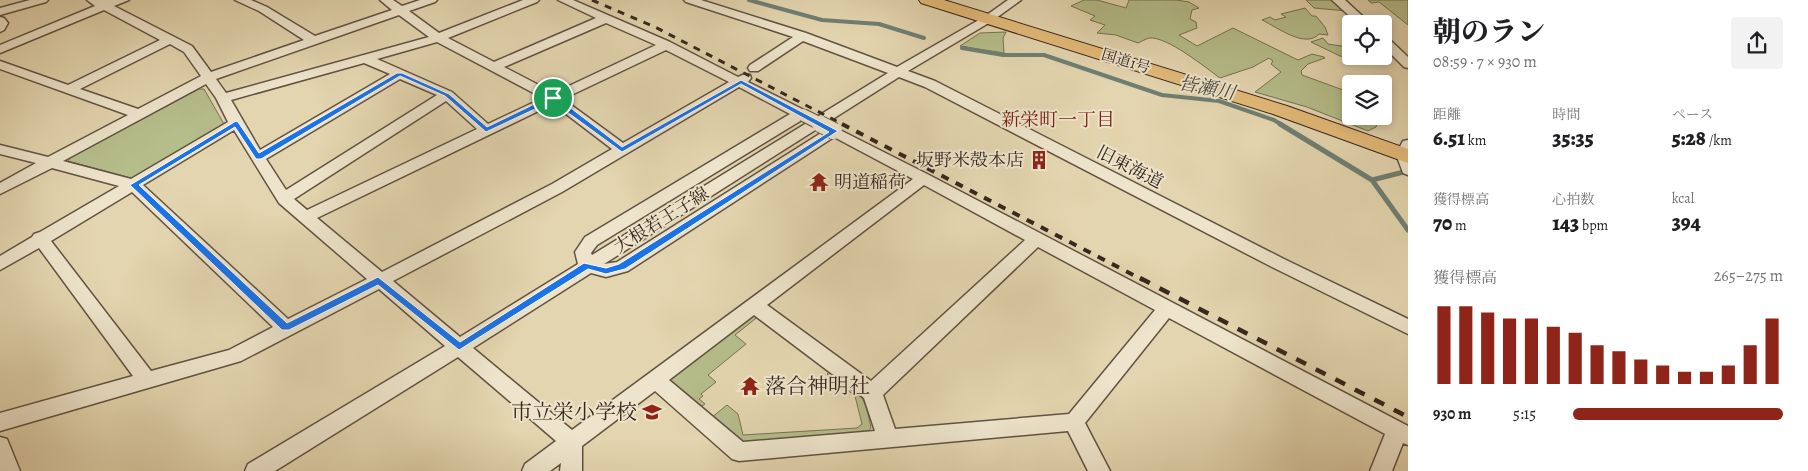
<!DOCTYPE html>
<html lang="ja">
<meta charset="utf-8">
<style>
:root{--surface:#fff;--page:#f2f2f2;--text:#202124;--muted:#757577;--accent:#8f2418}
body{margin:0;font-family:Alegreya,"Noto Serif JP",serif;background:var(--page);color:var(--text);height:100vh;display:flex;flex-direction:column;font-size:19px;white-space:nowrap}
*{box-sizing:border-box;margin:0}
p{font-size:16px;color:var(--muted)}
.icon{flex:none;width:28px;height:28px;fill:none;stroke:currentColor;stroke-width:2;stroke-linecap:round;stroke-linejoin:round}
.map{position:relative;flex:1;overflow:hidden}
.details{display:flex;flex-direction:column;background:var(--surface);width:400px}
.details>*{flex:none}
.tools{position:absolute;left:1342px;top:15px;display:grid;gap:10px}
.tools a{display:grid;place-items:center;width:50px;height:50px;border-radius:5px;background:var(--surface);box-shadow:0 2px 8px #0003;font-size:25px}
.pin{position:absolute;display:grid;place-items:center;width:42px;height:42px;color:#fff;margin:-21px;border:2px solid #fff;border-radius:50%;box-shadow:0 1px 5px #0007}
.round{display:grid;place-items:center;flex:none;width:52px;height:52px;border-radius:5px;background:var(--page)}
.overview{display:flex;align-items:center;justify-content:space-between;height:85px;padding:0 25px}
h1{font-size:28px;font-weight:800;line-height:38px}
.figures{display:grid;grid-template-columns:repeat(3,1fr);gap:8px;height:85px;padding:5px 25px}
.figures div{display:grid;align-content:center}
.figures b{font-size:21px;font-weight:800}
.figures small{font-size:14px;font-weight:400}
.figures p{font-size:14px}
.chart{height:140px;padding:10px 25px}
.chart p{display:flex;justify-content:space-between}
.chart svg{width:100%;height:90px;margin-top:5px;stroke:var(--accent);stroke-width:6}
ul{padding:0 25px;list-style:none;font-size:16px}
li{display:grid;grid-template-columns:80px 60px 1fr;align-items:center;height:38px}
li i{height:12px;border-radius:6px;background:var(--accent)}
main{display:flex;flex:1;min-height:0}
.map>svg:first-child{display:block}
.green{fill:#b5bd8a;stroke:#767254}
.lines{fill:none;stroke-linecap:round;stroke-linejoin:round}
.stream-far1{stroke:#6f7f73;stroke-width:4}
.stream{stroke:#6f7f73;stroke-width:5}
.minor-casing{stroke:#625243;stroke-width:3}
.highway-casing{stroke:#37271f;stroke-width:2}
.minor{fill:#ede4cb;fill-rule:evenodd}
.highway{fill:#e2ba78;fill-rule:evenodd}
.rail-far2{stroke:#37271f;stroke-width:3;stroke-dasharray:7 7;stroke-linecap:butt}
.rail-far1{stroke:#37271f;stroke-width:4;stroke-dasharray:8 8;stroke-linecap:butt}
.rail{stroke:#37271f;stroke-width:4.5;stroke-dasharray:11 11;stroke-linecap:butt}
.minor-bridge-far1-casing{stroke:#625243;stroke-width:14;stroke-linecap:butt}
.minor-bridge-casing{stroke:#625243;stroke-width:18;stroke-linecap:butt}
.minor-bridge-far1{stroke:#ede4cb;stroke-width:12}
.minor-bridge{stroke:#ede4cb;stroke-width:16}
.route{fill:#1a73e8;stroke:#fff;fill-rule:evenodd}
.labels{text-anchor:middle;stroke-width:4;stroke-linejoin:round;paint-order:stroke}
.far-street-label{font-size:15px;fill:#37271f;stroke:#ede4cb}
.poi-label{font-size:18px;fill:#37271f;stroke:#ede4cb;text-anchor:end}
.street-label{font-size:18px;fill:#37271f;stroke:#ede4cb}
.water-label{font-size:19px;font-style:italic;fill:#4e4c42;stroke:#ede4cb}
.neighbourhood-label{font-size:19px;fill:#7a1f14;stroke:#ede4cb}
.near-poi-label{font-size:21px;fill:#37271f;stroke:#ede4cb;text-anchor:start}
</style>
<main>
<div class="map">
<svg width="1408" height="471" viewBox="0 0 1408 471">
<rect width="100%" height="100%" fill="#e3d5af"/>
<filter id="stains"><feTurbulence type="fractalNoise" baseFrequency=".004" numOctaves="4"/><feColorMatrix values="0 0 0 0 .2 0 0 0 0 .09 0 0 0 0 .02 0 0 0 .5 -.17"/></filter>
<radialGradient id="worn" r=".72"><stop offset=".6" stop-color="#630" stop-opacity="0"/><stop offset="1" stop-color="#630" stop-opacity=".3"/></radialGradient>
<!-- green -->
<path class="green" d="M1084,0h13l29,8 3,-8h47l13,2 10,6 -7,2 -2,9 6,3 1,6 -18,7 18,11 36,-18 65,32 14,-6 12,3 1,1 -17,6 -7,7 1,4 41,15 5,3 -1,6 4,4v13h16l10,8 -1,3 -8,4 -61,-24 -52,-15 26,-20 -10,-8 2,-3 -4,-3 -16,9 -33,11c-14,-10 -53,-42 -71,-40 -3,1 -7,3 -11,5l-22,-8 -19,-2 8,-8 -15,-5 5,-4 -24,-10z
M1306,0h30l11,11 -33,-3z
M1368,0h40v25l-29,-23 -8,1z
M1305,8l7,8h4l9,11 3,8 -9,-1c-14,15 -42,-7 -57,-14l8,-3 5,3 11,-3 -5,-3z
M1006,32l-3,6 1,15 -44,-7 20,-13z
M1323,38l5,6 20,3 -5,-7 8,1v15h26l6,8 -43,-8 -29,-14z
M199,89h5l20,35 -1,3 -84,49 -8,2 -63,-17 3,-4z
M752,315h8l-25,20 11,9 -38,31 8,7 -15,12 2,2 -4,3 6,5 -6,4 -28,-26v-7z
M831,371c28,21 33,20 40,57l-5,6 -127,10 -28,-26 16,-13 11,9 5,21 114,-7 5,-4 -7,-28 -28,-22z"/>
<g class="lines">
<!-- stream-far1 -->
<path class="stream-far1" d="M749,0l73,20 57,4 45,14
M962,48l41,7h41l118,40 57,6 55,19 8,5"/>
<!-- stream -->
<path class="stream" d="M1280,124l92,56 36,50
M1372,180l36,-9"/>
<!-- minor casing -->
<g class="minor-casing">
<path id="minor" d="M30,0h18l-2,2 -46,13v-7z
M87,0c15,0 27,0 42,0l-15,6 78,40 19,26 93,-32 -45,-29 -24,-11h16l16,7 48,29 77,-26 -12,-10h13l9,6 18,-6h17l-2,2 -26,9 30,22 84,-33h16l-2,2 -89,36 46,24 102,-44 -38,-18h15l97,42 68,35 7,-3 5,1 1,3 -3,4 60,30 2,3 -213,130 -6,8 1,2 296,-182 -85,-32 -45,30h-8l-2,-3 2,-3 43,-28 -107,-35 -2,-2h17l105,33 91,34 87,-50 24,-17h13l-29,21 -84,50 27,10 349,178 124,60v15l-136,-67 -347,-180 -26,-10 -295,187 13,-2 212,-134 5,-1 95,48 479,251v19l-5,-2 -11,28h-22l15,-37 -216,-116 -84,105 25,48h-22l-20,-40 -329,30 -7,-2 -77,-68 -73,55v25h-22l1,-8 -11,8h-28l3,-7 31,-23 -98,-84 -183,114h-30l3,-7 197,-118 -66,-57 -138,72 -241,70v-18l133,-37 -94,-128 -39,22v-14l32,-19 2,-3 6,-2 79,-46 -67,-18 -52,26v-11l36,-20 -36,-9v-9l48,12 80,-42 -128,-46v-8l68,24 92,-45 -56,-30 -104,43v-8l95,-39zM399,15l30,22 -203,56 -10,-14zM606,23l50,22 -102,48 -50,-26zM437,42l106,56 -55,26 -36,-32 -75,-33zM170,44l14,8 17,24 -63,33 -58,-20zM666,50l63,32 -106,61 -60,-44zM364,63l26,11 -130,76 -29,-50zM400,79l37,16 -151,95 -20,-31zM206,84l10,14 12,24 -97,57 -68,-18zM739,87l51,27 -205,123 -10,15 3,12 -118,73 -67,-56 169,-89zM446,101l31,28 -170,81 -13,-11zM553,104l59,45 -60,35 -170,88 -65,-54zM234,130l45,73 88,76 -79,40 -145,-134zM834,137l79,42 -341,251 -99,-82 118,-75 15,4 22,-6zM924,185l101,55 -154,141 -104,-76zM132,192l141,135 -44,23 -78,21 -100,-130zM1038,247l117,63 -86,104 -174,15 -12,-34zM754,315l110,83 11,33 -132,11 -74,-62z
M1332,0h13l26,24h-13z
M0,17l4,1 4,5 -4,7 -4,2z
M1384,37l4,1 20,19v11l-4,-1 -20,-20z
M1408,140v35l-5,-2 -7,-19 7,-13z
M0,437l7,2 13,32h-20z"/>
</g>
<!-- highway casing -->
<g class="highway-casing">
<path id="highway" d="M919,0h25l343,106 121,43v14l-135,-49 -352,-111z"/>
</g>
<!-- minor -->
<use href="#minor" class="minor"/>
<!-- highway -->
<use href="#highway" class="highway"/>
<!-- rail-far2 -->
<path class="rail-far2" d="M592,0l63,27 189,98"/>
<!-- rail-far1 -->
<path class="rail-far1" d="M842,124l301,156"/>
<!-- rail -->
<path class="rail" d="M1140,278l268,139"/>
<!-- minor-bridge-far1 casing -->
<g class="minor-bridge-far1-casing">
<path id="minor-bridge-far1" d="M803,115l20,10"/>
</g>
<!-- minor-bridge casing -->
<g class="minor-bridge-casing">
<path id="minor-bridge" d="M820,124l14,7"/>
</g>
<!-- minor-bridge-far1 -->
<use href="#minor-bridge-far1" class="minor-bridge-far1"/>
<!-- minor-bridge -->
<use href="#minor-bridge" class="minor-bridge"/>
</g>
<!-- route -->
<path class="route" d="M397,73h5l47,21 38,33 64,-31h4l67,51 119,-67 97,51 -213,138 -19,5 -18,-5 -129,81 -81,-65 -89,45h-7l-152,-145 106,-64 2,1 21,31zM400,76l45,20 41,36 66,-31 70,51 119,-68 88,48 -210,132 -13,4 -22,-5 -124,79 -82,-65 -91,46 -148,-138 96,-58 21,32h5z"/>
<!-- icons -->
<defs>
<g id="building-bare" transform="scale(1.5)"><path d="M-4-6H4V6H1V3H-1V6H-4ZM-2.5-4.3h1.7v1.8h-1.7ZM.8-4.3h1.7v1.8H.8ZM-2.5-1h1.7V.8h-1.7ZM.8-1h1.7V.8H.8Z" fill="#8f2418" stroke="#ede4cb" stroke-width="2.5" paint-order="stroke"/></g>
<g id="temple-bare" transform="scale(1.5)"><path d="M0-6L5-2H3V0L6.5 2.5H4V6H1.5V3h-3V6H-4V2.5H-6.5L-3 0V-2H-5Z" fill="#8f2418" stroke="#ede4cb" stroke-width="2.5" paint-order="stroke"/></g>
<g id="school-bare" transform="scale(1.5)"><path d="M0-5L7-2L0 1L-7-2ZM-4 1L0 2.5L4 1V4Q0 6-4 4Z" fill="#8f2418" stroke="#ede4cb" stroke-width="2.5" paint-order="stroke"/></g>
</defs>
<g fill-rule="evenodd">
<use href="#building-bare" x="1039" y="160"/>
<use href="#temple-bare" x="819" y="182"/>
<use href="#temple-bare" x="750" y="386"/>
<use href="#school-bare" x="652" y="412"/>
</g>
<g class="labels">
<!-- far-street labels -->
<g class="far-street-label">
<text transform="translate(1126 61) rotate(17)" y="5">国道1号</text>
</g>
<!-- poi labels -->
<g class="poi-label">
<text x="1024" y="166">坂野米殻本店</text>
<text x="834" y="188" text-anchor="start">明道稲荷</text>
</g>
<!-- street labels -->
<g class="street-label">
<text transform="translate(1130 167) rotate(27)" y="6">旧東海道</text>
<text transform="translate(661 220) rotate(-32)" y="6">大根若王子線</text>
</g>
<!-- water labels -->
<g class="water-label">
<text transform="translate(1207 87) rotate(11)" y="7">皆瀬川</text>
</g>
<!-- neighbourhood labels -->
<g class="neighbourhood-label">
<text x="1058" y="126">新栄町一丁目</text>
</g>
<!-- near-poi labels -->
<g class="near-poi-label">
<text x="765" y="393">落合神明社</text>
<text x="637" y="419" text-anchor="end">市立栄小学校</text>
</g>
</g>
<rect width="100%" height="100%" filter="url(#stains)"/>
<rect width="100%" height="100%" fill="url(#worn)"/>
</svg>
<div class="tools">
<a><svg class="icon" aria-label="locate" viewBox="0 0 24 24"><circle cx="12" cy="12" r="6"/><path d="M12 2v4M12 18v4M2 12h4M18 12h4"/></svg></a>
<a><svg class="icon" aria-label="layers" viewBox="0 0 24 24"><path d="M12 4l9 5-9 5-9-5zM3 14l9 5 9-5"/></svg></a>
</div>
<div class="pin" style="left:553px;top:98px;background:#1e9e55"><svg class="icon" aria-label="arrive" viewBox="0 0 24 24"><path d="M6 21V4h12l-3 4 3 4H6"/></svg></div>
</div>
<section class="details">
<div class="overview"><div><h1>朝のラン</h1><p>08:59 · 7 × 930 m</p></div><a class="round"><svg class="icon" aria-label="share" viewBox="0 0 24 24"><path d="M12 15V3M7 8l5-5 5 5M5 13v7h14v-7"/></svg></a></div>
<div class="figures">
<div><p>距離</p><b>6.51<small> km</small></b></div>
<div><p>時間</p><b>35:35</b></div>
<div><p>ペース</p><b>5:28<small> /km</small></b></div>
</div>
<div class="figures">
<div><p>獲得標高</p><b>70<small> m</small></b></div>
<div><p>心拍数</p><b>143<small> bpm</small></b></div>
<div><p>kcal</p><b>394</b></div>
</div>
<div class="chart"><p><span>獲得標高</span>265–275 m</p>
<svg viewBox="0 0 160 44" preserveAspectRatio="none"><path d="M5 44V6M15 44V6M25 44V9M35 44V12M45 44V12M55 44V16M65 44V19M75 44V25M85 44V28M95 44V32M105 44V35M115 44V38M125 44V38M135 44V35M145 44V25M155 44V12"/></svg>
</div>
<ul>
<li><b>930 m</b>5:15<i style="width:100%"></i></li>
</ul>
</section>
</main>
